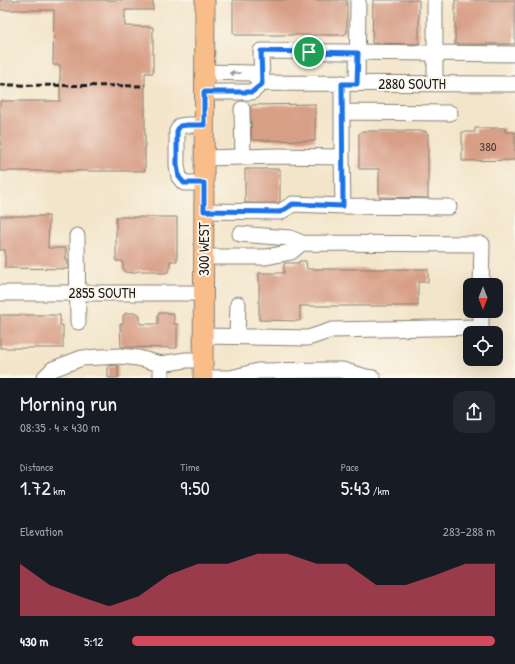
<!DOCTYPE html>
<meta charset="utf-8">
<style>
:root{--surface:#171b24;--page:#242831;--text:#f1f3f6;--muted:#9ea1a6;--accent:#d1495b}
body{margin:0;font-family:"Patrick Hand",sans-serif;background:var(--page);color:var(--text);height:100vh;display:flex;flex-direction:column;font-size:15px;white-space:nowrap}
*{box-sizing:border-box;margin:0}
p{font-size:13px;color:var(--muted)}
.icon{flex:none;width:22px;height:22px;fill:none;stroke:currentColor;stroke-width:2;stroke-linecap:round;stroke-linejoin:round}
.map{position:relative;height:378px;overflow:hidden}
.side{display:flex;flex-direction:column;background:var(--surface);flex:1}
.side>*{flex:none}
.needle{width:26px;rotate:180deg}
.fabs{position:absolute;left:463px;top:278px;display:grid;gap:8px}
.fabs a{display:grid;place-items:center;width:40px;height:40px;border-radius:8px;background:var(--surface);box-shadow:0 4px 16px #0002;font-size:20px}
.pin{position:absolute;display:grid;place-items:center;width:34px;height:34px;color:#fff;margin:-17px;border:2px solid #fff;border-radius:50%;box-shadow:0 1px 4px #0007}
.round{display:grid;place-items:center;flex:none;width:42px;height:42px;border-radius:12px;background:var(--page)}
.head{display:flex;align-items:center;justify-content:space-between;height:68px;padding:0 20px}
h1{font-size:22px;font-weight:600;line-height:30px}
.stats{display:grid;grid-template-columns:repeat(3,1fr);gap:6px;height:68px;padding:4px 20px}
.stats div{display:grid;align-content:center}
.stats b{font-size:20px;font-weight:600}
.stats small{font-size:11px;font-weight:400}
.stats p{font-size:11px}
.chart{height:112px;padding:8px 20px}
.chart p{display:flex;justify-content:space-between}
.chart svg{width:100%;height:72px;margin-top:4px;fill:var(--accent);opacity:.7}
ul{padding:0 20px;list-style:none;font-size:13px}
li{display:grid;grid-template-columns:64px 48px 1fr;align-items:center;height:30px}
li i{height:10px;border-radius:5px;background:var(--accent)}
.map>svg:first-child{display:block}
.building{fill:#d89f87}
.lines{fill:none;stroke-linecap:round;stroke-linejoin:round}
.minor-casing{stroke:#888073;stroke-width:17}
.major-casing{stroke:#888073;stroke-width:21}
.minor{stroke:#fff;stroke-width:15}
.major{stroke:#f8bd89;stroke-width:19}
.rail{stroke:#1c1c1c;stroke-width:3;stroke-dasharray:6 3;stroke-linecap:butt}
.oneway{fill:#999}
.route-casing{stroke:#fff;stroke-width:8}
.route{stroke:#1a73e8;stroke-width:5}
.labels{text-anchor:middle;stroke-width:4;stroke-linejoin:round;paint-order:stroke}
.number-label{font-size:13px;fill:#4b3d37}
.street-label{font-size:15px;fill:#1c1c1c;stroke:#fbf7ec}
</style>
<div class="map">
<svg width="515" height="378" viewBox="0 0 515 378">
<rect width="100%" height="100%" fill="#fbf7ec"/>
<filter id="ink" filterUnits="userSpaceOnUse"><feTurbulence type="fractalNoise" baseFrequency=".025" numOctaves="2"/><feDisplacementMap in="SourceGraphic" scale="8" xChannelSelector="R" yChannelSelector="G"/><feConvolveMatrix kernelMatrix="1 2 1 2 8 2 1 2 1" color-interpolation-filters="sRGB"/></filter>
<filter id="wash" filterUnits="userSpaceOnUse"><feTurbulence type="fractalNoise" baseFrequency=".012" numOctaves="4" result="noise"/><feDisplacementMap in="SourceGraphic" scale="16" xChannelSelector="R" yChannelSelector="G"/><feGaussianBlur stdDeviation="0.9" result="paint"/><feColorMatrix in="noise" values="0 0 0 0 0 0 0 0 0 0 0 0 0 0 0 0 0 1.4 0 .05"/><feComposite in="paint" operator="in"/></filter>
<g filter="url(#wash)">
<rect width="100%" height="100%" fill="#f3e5ca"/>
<g id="blocks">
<!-- building -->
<path class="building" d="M0,0h153v10h-28v16l28,1v46h-8v98h-145v-70h60v-36h-7l1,-55h-54z
M233,0h114v32l-3,3h-109l-2,-3z
M373,0h46v44l-47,-1z
M455,0h60v44h-60z
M315,104v37l-63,-1 -2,-33 2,-2z
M475,128h30v4h10v28l-53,1v-29h13z
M362,131h63l3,3v64l-49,-1v-28h-20v-35z
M245,169h35v32l-2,2h-33z
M0,216h49l-1,32h18v12h2v9l-63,-1v-18h-5z
M116,217h61v44h-7v7l-2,4 -4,1h-5l-4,-2h-17l-4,2 -9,-1 -2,-4v-7h-7z
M299,261h7l1,8h121v13h-10v24h-118v15l-41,-1v-47h25v-10h15z
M125,313h13v2h2v9h18v-9h1v-2h13v2h2v9h3v24l-56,-1 -1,-23h3v-9h2z
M0,315h60v10h3v23h-63z
M118,365v13h-10v-12z"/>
</g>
</g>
<g filter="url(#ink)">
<use href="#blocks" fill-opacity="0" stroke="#888073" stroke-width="1"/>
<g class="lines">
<!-- minor casing -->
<g class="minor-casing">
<path id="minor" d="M205,72l47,1 10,10
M262,83l-1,-32 254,3
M357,83l1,-83
M435,84v-84
M204,92h48l10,-9 253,1
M242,109l1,48
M343,112l107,1
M342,157l1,49 106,1
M204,158l74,-2 64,1v-74
M204,183h-20l-5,-6 -2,-12v-34l3,-5 7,-1h17
M204,211l76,1 13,-8 50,2
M240,234l50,4 12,5
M77,236l1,86
M204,257h62l25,-5 11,-9 180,1 -1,41
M0,293h204
M203,336l105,2 24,-8 149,-3v-16
M237,337l1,-33
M44,378l9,-9 29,-11 38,-2 18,2 23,6
M161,378v-14l25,-4h17
M203,378h28l27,-7 71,-1h13l24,7 7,1"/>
</g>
<!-- major casing -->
<g class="major-casing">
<path id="major" d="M203,378l2,-378"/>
</g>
<!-- minor -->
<use href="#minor" class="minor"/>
<!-- major -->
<use href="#major" class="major"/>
<!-- rail -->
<path class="rail" d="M0,85l145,1"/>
</g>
<!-- one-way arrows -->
<defs><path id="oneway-solid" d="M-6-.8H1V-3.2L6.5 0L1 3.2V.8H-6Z"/></defs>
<use class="oneway" href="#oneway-solid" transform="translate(235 73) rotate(-179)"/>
</g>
<g class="lines" filter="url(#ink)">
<!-- route casing -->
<g class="route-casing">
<path id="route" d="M261,51l97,2 -1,31h-15l1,122 -50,-2 -13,8 -76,-1v-28h-20l-5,-6 -2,-12v-34l3,-5 7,-1h17v-33h48l10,-8z"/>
</g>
<!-- route -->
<use href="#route" class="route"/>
</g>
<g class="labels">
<!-- number labels -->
<g class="number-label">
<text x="488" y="151">380</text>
</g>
<!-- street labels -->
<g class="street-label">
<text x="412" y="89">2880 SOUTH</text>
<text transform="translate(204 249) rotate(-90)" y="5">300 WEST</text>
<text x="102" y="298">2855 SOUTH</text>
</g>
</g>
</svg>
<div class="fabs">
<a><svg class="needle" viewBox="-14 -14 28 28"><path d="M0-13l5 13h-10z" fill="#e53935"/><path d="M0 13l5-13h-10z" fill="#9ea1a6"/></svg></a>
<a><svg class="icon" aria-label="locate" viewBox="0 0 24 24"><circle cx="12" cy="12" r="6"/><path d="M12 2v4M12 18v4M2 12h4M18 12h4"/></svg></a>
</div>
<div class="pin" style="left:309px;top:52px;background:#1e9e55"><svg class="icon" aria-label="arrive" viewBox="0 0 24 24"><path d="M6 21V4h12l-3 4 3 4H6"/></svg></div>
</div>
<section class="side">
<div class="head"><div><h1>Morning run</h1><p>08:35 · 4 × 430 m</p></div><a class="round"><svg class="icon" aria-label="share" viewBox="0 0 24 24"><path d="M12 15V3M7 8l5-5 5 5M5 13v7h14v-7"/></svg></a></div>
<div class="stats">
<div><p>Distance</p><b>1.72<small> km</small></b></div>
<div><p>Time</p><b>9:50</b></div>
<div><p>Pace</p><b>5:43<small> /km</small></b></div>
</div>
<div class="chart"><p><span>Elevation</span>283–288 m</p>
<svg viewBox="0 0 160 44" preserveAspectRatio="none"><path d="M0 44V12L10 25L20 32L30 38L40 32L50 19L60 12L70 12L80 6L90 6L100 12L110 12L120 25L130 25L140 19L150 12L160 12V44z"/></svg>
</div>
<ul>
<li><b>430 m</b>5:12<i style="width:100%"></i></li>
</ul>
</section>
